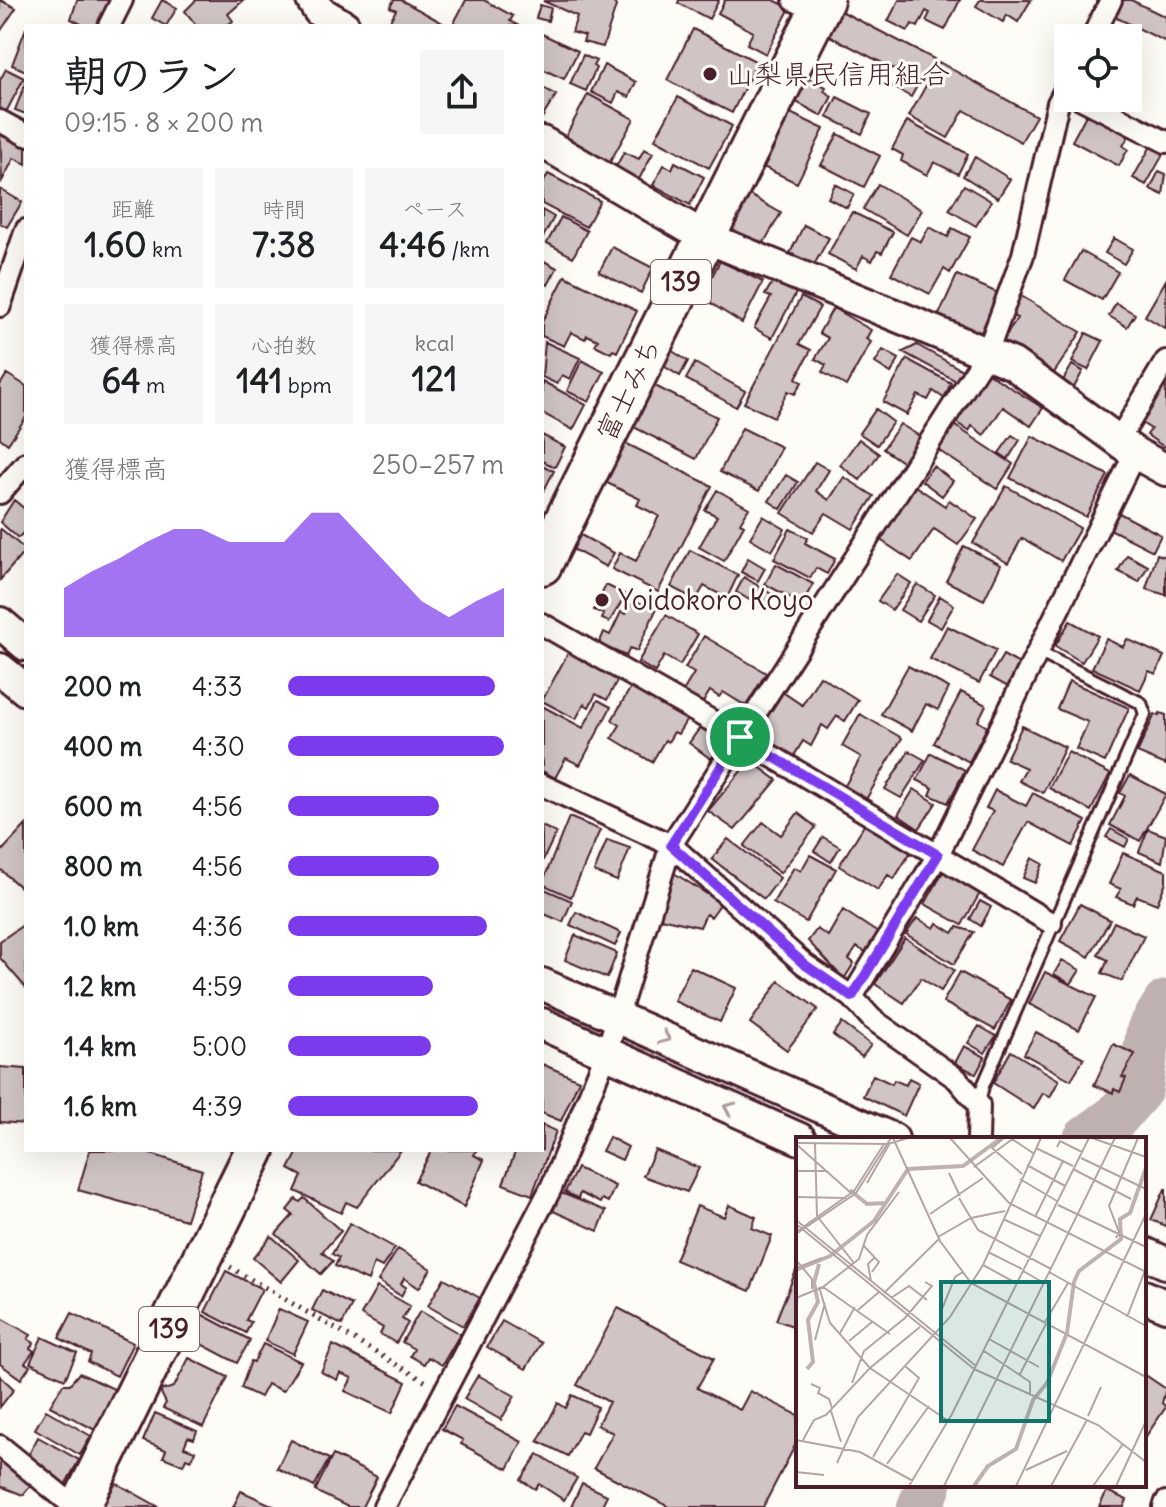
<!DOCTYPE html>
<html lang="ja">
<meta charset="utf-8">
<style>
:root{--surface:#fff;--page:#f6f6f6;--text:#202124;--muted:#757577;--accent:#7c3aed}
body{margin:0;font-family:Delius,"Klee One",sans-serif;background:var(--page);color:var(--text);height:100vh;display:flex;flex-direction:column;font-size:30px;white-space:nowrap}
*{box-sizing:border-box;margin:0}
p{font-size:26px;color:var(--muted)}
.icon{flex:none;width:44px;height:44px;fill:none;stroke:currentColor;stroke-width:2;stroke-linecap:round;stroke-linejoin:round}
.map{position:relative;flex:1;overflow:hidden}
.panel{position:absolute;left:24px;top:24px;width:520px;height:1128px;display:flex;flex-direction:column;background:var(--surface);border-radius:0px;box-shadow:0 8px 32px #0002}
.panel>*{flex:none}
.buttons{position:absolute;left:1054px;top:24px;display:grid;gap:16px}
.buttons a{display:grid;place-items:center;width:88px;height:88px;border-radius:0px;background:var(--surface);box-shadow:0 8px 32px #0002;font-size:40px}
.pin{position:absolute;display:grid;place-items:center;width:68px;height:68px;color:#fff;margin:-34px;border:4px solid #fff;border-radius:50%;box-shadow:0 2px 8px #0007}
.round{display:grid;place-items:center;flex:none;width:84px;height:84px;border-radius:0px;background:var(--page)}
.head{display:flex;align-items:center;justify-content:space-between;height:136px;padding:0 40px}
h1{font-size:44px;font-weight:800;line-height:60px}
.figures{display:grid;grid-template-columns:repeat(3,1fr);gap:12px;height:136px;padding:8px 40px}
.figures div{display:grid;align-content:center;border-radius:0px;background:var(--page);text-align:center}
.figures b{font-size:34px;font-weight:800}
.figures small{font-size:22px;font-weight:400}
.figures p{font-size:22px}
.chart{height:224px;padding:16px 40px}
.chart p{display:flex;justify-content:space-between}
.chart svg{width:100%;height:144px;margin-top:8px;fill:var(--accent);opacity:.7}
ul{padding:0 40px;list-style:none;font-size:26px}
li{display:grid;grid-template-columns:128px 96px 1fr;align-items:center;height:60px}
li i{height:20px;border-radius:10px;background:var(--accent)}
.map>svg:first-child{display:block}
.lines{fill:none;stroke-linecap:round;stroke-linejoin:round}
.river{stroke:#c0b1b1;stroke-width:46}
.building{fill:#d0c5c4;stroke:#4a1f2b;stroke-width:2}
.lane-casing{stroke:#4a1f2b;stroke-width:16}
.street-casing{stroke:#4a1f2b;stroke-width:26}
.secondary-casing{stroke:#4a1f2b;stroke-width:36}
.highway-casing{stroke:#4a1f2b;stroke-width:44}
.path{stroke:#4a1f2b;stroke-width:5;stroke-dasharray:2 6;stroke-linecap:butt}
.lane{stroke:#fdfcf7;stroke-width:10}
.street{stroke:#fdfcf7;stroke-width:20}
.secondary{stroke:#fdfcf7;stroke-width:30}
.highway{stroke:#fdfcf7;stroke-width:38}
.oneway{stroke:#ac999b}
.route-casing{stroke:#fff;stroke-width:16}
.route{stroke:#7c3aed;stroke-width:10}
.poi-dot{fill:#4a1f2b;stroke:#fdfcf7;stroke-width:3}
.labels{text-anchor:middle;stroke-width:6;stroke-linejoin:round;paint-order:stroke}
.shield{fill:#fdfcf7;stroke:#806168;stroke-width:2}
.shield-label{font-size:26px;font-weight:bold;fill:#4a1f2b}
.poi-label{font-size:28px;fill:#4a1f2b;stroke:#fdfcf7;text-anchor:start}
.street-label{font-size:28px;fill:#4a1f2b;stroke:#fdfcf7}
.inset-river{fill:none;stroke:#c0b1b1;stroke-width:4}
.inset-road{fill:none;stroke:#b5a4a5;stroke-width:2}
.view{fill:#0f766e;fill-opacity:0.15;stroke:#0f766e;stroke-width:4}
.inset-edge{fill:none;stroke:#4a1f2b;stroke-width:4}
</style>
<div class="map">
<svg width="1166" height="1507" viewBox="0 0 1166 1507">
<rect width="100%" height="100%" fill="#fdfcf7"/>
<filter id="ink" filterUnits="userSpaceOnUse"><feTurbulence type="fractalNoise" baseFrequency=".0125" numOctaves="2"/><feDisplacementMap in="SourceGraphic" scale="16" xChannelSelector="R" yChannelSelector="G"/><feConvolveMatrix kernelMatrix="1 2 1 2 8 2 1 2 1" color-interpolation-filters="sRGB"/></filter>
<g filter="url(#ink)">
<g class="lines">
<!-- river -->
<path class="river" d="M1086,1139l31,-23 23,-27 9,-58 17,-28
M920,1507l9,-22"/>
</g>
<!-- building -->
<path class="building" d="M0,0l16,8 -16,24z
M77,0h34l-10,26h-16l-14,-7z
M162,0l15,8 -11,18 -14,-8z
M196,0h48l-16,14 5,7 -7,5h-29l-12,-15z
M394,0h7l47,26h-61l9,-16 -6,-3z
M466,0h18l29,16 -3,5 9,5h-60l-5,-3z
M612,0l4,6 -13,41 -20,-5 2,-6 -13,-4 5,-16 -34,-15z
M679,0h40l-10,19 -31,-16z
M725,0h49l16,8 -24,46 -19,-10 6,-12 -35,-19z
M899,0h61l-15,30 -19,-9 4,-8 -4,-2 -8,16 -6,-3 -4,7 -20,-10z
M980,0h51l-13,22 -11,-7 -4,7 -27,-16z
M1118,0h13l35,17v25l-55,-27z
M540,5l11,3 -3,13 -12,-3z
M837,9l97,50 -13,24 -97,-50z
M26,28v43l-14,-6z
M693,29l64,33 -25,51 -65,-33z
M542,34l36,17 -14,28 -22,-10z
M583,55l13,6 -3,5 3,2 -10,23 -16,-7z
M939,62l97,54 -15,26 -57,-32 -16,28 -39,-22z
M604,65l32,17 -7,15 -11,-5 -5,11 -22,-11z
M6,69l18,9 -20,38 -4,-2v-34z
M804,76l22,11 -2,4 8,5 -10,20 -31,-17z
M900,76l17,10 -6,11 -18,-10z
M26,82v32l-11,-4z
M542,87l14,8 -14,23z
M588,94l46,25 -28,50 -45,-24z
M678,97l54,29 -23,42 -54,-29z
M837,97l34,17 -9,20 -35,-17z
M786,111l38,18 -27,54 -38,-18z
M1086,115l44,19 -7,12 5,3 -9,17 -47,-25z
M907,121l61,33 -10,20 -24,-12 -7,13 -26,-14 2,-6 -11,-6z
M0,129l26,14v21l-12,-6 -12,23z
M838,134l42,22 -16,31 -43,-22z
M1152,144l13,7 -19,34 -13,-7z
M644,149l9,4 -16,30 -24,-11 11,-20 15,7z
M975,157l35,22 -12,19 -35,-22z
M675,162l29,15 -14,28 -37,-20 11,-20 8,4z
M1159,171l7,3 -3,21 -13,-6z
M548,174l52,27 -14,26 -44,-23v-19z
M835,184l19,10 -7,14 -19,-10z
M878,184l44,26 -15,25 -44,-26z
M964,185l27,16 -15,25 -27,-16z
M0,189l22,13 -15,25 -7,-4z
M746,193l35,20 -19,33 -34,-19z
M542,210l12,7 -12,22z
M852,212l41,20 -11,21 -5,-2 -5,10 -9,-5 -7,13 -28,-15z
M561,217l26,14 -14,26 -26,-14z
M804,225l25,13 -15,27 -24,-12z
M929,227l19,10 4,-9 18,9 -20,36 -6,-4 -14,25 -39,-20 20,-37 10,5z
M1114,238l19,11 -9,15 -19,-11z
M612,247l41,21 -12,25 -42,-21z
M1081,251l37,21 -16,28 -37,-20z
M542,260l15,8 -9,17 -6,-3z
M720,261l43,21 -21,41 -41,-26z
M957,275l41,18 -19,44 -42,-18z
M565,276l72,35 -20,41 -4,-2 -2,3 -16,-8 3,-5 -11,-5 -2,4 -14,-7 -7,14 -22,-10v-14z
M1166,280v49l-21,-13z
M773,281l23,12 -24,45 -18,-10 17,-31 -6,-2z
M1018,294l63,38 -27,41 -51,-32 14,-23 -5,-2z
M801,297l19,10 -21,37 12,6 -15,28 6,4 -7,12 -7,-3 -14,26 -30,-14z
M1116,303l19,11 -8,13 -18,-11z
M833,308l38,22 -5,9 5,3 -25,44 -24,-14 4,-7 -11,-6 13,-21 -9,-5z
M1086,333l17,8 -15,29 -16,-8z
M545,342l35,16 -10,21 -8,-4 -5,9 -15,-7z
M917,345l45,25 -6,11 -53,-29z
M666,347l22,14 -8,15 -23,-14z
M883,350l16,9 -8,14 -16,-10z
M907,359l44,24 -7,15 -11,-7 -5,9 -10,-5 -11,20 -24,-13z
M582,360l22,12 -15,30 -22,-11z
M695,363l50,28 -9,16 -50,-28z
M1072,365l11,6 -11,20 -11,-7z
M986,372l57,36 -12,18 -28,-19 -19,28 -12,-9 -3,5 -15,-10z
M7,374l19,12v31l-18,27 -8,-6v-53z
M542,381l44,24 -13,25 -31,-17z
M1166,381v64l-2,2 -17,-12 4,-6 -11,-7z
M649,383l68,34 -21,42 -68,-35z
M876,409l17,13 -16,23 -18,-12z
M900,424l21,13 -17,26 -21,-14z
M954,425l59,39 -16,25 -59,-39z
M742,428l39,19 -22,44 -39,-19z
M542,435l23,12 -10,20 -13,-6z
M1012,435l8,5 -12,19 -9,-6z
M1032,436l76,39 -22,42 -76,-39z
M859,439l20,15 -19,26 -20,-15z
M621,441l91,45 -54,106 -46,-23 8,-16 16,8 23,-45 -22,-11 3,-6 -39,-19z
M815,462l14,8 -13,21 13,9 15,-23 30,19 -21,33 -27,-16 -13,19 -31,-19z
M542,465l12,6 -12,23z
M933,466l20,15 -11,15 -20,-15z
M786,475l12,7 -17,27 -12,-8z
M915,486l30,20 4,-6 28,19 -19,26 -24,-16 -22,32 -33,-22z
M1006,486l74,42 -19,33 -39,-23 -14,25 -35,-20z
M717,490l32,18 -9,15 4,2 -20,36 -25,-14 18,-31 -12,-6z
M14,500l12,10v26l-3,-3 -5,5 -18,-16z
M1119,513l42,22 -8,16 -43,-22z
M763,516l22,13 -13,22 -22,-13z
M1,529l25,21 -26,30v-50z
M790,529l18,9 -3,5 30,16 -8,15 -11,-6 -6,10 -36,-19z
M575,532l39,21 -8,14 -39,-21z
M964,546l37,19 -17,35 -38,-19z
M690,550l48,25 -11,23 -23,-12 -8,14 -25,-13z
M1157,554l9,3v38l-20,-6z
M1127,555l21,11 -9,16 -21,-11z
M748,558l17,10 -7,13 -17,-9z
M776,564l37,20 -11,20 -37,-20z
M897,574l14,9 -19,27 -14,-9z
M744,577l29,18 -8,14 -29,-17z
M917,584l18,11 -17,26 -18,-11z
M606,585l20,10 -17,27 -7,-3 2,-5 -10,-4z
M940,596l14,9 -13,23 -14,-8z
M633,600l23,10 -19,41 -7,-3 -4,8 -27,-12 5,-12 6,3 11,-23 5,2z
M666,615l32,19 -18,31 -16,-9 -9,16 -17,-10z
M1070,621l28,15 -16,26 -27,-16z
M947,626l49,24 -17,33 -49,-24z
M704,636l62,37 -20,33 -23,-14 -4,5 -9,-6 -8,13 -20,-11 12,-20 -9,-5z
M1106,639l17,8 4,-8 37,17 -8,18 -7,-3 -9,19 -48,-22z
M569,651l50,26 -12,23 -11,-6 -7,13 -5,-3 -8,15 -34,-18z
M1003,655l20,11 -13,22 -20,-11z
M908,666l41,22 -11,22 -12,-6 -14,27 -31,-17z
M820,676l38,24 -13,21 -8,-5 -9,13 -6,-4 -11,21 -8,-5 -11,18 -39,-25 28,-43 21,14z
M1069,681l60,27 -24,54 -29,-13 12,-27 -31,-13z
M631,687l11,6 2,-3 45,26 -11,18 -4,-2 -6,10 -3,-2 -13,22 -40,-24 8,-13 -8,-5z
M961,692l25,13 -8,16 9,6 -18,35 -35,-19z
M598,700l13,7 -31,58 -14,-7 -11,20 -13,-7v-65l41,22z
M1160,713l6,2v50l-29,-12 18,-39 4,2z
M860,714l42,24 -37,63 -22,-12 18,-32 -19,-11z
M704,722l22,16 -15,21 -22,-16z
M1022,726l43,21 -22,46 -24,-12 7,-13 -20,-9z
M909,751l16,9 -24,38 -16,-9z
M1068,752l42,22 -19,37 -42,-23z
M931,753l34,17 -17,33 -18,-8 3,-7 -16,-8z
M750,760l27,20 -42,50 -27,-19z
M1130,775l36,19 -26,47 -30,-16 15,-29 -5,-3z
M914,789l22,14 -17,26 -21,-14z
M995,790l31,16 7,-13 53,28 -13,25 -45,-24 -25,45 -31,-17 21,-39 -7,-3z
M798,813l18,14 -36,46 -36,-27 19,-24 18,13z
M569,817l31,13 -29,67 -29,-13z
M866,822l46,28 -18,29 -6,-4 -10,15 -39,-24z
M26,825v60l-4,4 -22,-20v-16z
M542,826l14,7 -13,27h-1z
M1111,829l18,10 -4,8 -19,-10z
M1148,829l18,7 -4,26 -23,-10z
M823,837l17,10 -9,15 -17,-11z
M728,839l52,39 -16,21 -52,-40z
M607,840l23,8 -13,33 -23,-9z
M1123,853l43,18v11l-9,22 -20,-8 -4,8 -17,-7 5,-8 -12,-5z
M810,855l26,14 -30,53 -33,-19 21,-36 7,4z
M1032,858l11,6 -8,19 -12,-5z
M943,872l37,21 -18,32 -37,-21z
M674,873l47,30 -10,14 -5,-3 -6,13 -44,-10z
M542,888l30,13 -9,21 -21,-9z
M980,901l11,6 -10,19 -11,-7z
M1080,904l30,16 -21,37 -29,-16z
M843,910l35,23 -13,19 -8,-5 -8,12 5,4 -10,16 -36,-38 9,-12 11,7z
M576,912l45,21 -6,13 -45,-21z
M917,918l17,10 3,-5 16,10 4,-6 17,5 -20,32 -48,-30z
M1114,922l30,14 -22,45 -20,-8 6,-13 -10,-5z
M26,923v65l-26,-30v-17z
M575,935l42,18 -10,25 -42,-18z
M905,938l49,32 -13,21 -20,-13 -17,25 -29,-19z
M1062,960l18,10 -9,14 -17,-10z
M691,967l45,21 -16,34 -46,-21z
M960,972l51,28 -16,30 -52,-28z
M1045,972l51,25 -17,33 -50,-26z
M779,981l39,28 -31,41 -37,-27z
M842,1023l29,22 -9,12 -29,-22z
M979,1026l17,10 -11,17 -17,-10z
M1036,1032l48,26 -13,22 -47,-26z
M1113,1044l22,10 -13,23 4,1 -6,14 -6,-3 -1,4 -19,-8z
M964,1046l21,11 -9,17 -21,-11z
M1011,1051l48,29 -9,17 -7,-4 -9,16 -41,-26z
M542,1064l37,16 -18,41 -19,-8z
M0,1067l26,2v55l-26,-2z
M873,1075l19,9 2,-4 12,5 3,-7 10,5 -15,33 -41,-20z
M542,1125l14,6 -24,64 -29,-11 13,-34h26z
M609,1137l19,10 -6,13 -20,-9z
M90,1150h48l64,20 -16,50 -108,-30z
M299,1150h102l-44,57 -11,-5 -5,11 -46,-22 7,-15 -13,-7z
M432,1150h45l-3,5 10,5 -20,47 -49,-26z
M655,1150l44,18 -12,24 -44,-16z
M577,1168l38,18 -7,16 -6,-3 -2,4 -20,-10 -2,6 -13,-7z
M1165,1189h1v37l-15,-6z
M561,1193l45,18 -8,20 -45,-20z
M304,1198l37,33 -19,21 11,9 -12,13 -45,-40 17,-19 -6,-5 9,-11 4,3z
M729,1205l27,12 -4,11 20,8 -22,55 -75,-31 22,-54 27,11z
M350,1223l45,25 -13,19 -8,-4 -6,18 -33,-15 4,-8 -7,-4z
M271,1236l28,24 -18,22 -28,-24z
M398,1249l33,20 -12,19 -15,-10 -3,6 5,3 -5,9 -23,-15z
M798,1266v62l-22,-8z
M226,1271l36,18 -16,31 5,2 -5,11 -41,-21z
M444,1278l36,20 -17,28 -35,-20z
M377,1287l33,19 -8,13 6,4 -12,20 -16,-9 3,-6 -22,-13z
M322,1290l30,15 -10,20 -30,-15z
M618,1308l96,50 -17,30 43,22 10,-19 48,24v25l-35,67h-94l-75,-39 19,-35 -16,-8 12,-23 -32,-17z
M279,1309l29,13 -15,32 -28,-13z
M420,1311l40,23 -18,31 -14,-8 -4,7 -14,-8 4,-7 -12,-7z
M72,1313l61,30 -16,33 -29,-14 3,-8 -32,-16z
M201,1314l49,26 -13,23 -49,-26z
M3,1319l28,16 -3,4 6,4 -4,5 4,3 -9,12 5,3 -9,13 -21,-15v-40z
M502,1321l39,22 -15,26 -39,-22z
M42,1337l35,16 -12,26 -35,-16z
M263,1344l38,18 -18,29 -16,-7 -7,13 -19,-9 10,-27 3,1z
M333,1345l73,37 -14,31 -47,-22 7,-13 -12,-5 -3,7 -16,-8z
M189,1358l39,19 -25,50 -40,-19 3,-5 -6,-12 14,-4z
M79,1373l35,16 -17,42 -47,-25 13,-22h7z
M1144,1374l22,15 -4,14 4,4 -22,32z
M478,1375l37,21 -14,24 -37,-21z
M0,1376l14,13 -14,18z
M572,1395l26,12 -12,26 -5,-2 -13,25 -30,-15 20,-38 8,5z
M455,1406l67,36 -14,27 -47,-25 2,-4 -21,-11z
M46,1410l45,26 -11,19 -45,-26z
M155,1413l42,18 -3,8 -6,-2 -4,10 11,4 -4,9 -5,-2 -3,7 -20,-8 3,-7 -23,-9z
M38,1437l41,23 -14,25 -37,-29z
M291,1440l38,19 -15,28 -37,-19z
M538,1454l39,24 -13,22 -25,-16 -4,5 -14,-9z
M333,1455l44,22 -15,30h-14l-33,-16z
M4,1459l29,24 -10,12 -23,-9v-22z
M116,1483l43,24h-57z
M582,1483l25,12 -6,12h-30z
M241,1491l35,16h-43z
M1107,1491l20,9 -3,7h-25z"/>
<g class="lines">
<!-- lane casing -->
<g class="lane-casing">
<path id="lane" d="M979,1102l4,-16 162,-372 -4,-11 -103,-51"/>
</g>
<!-- street casing -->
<g class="street-casing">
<path id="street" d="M794,0l24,12
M109,26l13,-26
M1092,38l19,-38
M1080,98l86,44
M0,121l26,14
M0,306l26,-76
M1118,441l48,-80
M0,493l26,-30
M542,624l198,113 311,186
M542,785l129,60 133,119 48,33 20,22 85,60 22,26 -1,34
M852,997l86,-142 197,-402
M0,1446l75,61
M384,1507l167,-319 55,-134 65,-209 316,-492 36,-98 35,-152 10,-19
M1164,1507l2,-5"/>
</g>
<!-- secondary casing -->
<g class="secondary-casing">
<path id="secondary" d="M312,0l7,11 25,15
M542,142l161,94 310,128 122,89 31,17
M0,623l26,22
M0,669l26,21
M542,984l351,155
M542,1024l258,115
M1144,1253l22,10
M1144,1296l22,10"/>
</g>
<!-- highway casing -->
<g class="highway-casing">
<path id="highway" d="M542,565l282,-565
M80,1507l175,-357"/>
</g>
<!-- path -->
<path class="path" d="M230,1267l198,116"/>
<!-- lane -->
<use href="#lane" class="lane"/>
<!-- street -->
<use href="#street" class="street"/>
<!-- secondary -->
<use href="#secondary" class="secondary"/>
<!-- highway -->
<use href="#highway" class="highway"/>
</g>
<!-- one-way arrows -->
<defs><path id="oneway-chevron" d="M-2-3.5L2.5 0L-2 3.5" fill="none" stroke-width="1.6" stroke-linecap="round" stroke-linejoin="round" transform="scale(2)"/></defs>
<g class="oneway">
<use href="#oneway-chevron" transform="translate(665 1038) rotate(24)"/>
<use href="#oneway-chevron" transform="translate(729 1108) rotate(-156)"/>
</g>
</g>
<g class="lines" filter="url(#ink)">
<!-- route casing -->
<g class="route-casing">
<path id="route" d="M740,737l198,118 -86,142 -48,-33 -133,-119z"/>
</g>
<!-- route -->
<use href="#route" class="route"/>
</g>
<!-- markers -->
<g class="poi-dot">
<circle cx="710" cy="74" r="8"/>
<circle cx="602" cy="600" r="8"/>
</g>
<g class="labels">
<!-- shield labels -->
<g class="shield">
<rect x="651" y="260" width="60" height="44" rx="6"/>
<rect x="139" y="1307" width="60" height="44" rx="6"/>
</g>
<g class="shield-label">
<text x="681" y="291">139</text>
<text x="169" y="1338">139</text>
</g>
<!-- poi labels -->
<g class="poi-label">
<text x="726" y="84">山梨県民信用組合</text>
<text x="618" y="610">Yoidokoro Koyo</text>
</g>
<!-- street labels -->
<g class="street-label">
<text transform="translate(628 389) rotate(-64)" y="10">富士みち</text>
</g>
</g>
<!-- overview -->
<g transform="translate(796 1137)">
<rect width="350" height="350" fill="#fdfcf7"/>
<path class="inset-river" d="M54,53l17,14 19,-1M0,133l34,-14 44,-35 34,-52 55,-3 38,-28M11,232l6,-7 -5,-42 10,-18 -4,-19 5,-19M178,349l14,-20 28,-17 17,-49 14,-17 20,-50 7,-51 5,-11 42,-32 -1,-20 10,-6 16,-45"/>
<path class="inset-road" d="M97,1l47,103 31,42 175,94M154,1l59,65 137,69M208,1l-12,10 30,26M296,1l54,19M216,2l21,14M0,6l92,1 20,-6M19,6l2,73 37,47M0,7l55,49M261,10l3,-6 22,11M240,11l37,18M285,21l65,31M231,28l38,21M178,30l40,-29M277,32l58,30M0,34h30M153,36l11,23M224,42l37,22M71,46l23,-40M0,60l50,1M163,61l19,32 73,39M262,68l88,42M134,77l53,-36M239,80l28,-56M207,82l37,17M0,83l180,146M0,87l178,145M0,95l58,-41 30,-47M0,97l60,-41 35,-55M142,100l33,-19 34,-7M320,101l3,-6 -10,-26 29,-68M67,108l16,17 -7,10M192,115l34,17M0,123l16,19v10M187,128l33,18M0,131l26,-10M227,134l21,12M253,135l97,54M75,144l-3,-17 7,-7M23,150l11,36 40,45 77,52M27,150l67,47M88,156l55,-54M0,161l27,-11 36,-28 8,-24 32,-43M95,161l18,-12 18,14M62,173l21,-18M144,177l15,-37 8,-5M331,180l19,-49M249,185l23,-39M44,196l15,-26M193,202l50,28M19,203l10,-37M53,204l23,-19M188,214l46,31v12M178,232l124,56 48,37M224,237l26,-50M56,246l12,-32 41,-33 27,-32 -7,-4M15,247l9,4 -2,5 11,6 3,9M35,274l10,31M292,279l13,-29M0,303l64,12 53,29M7,303l11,-20 12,-5 44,-47 50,-41M77,320l46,-79 -14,-12M41,326l21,-46 92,-100 33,-52 58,-127M91,327l42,-58M230,333l41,-19M0,335l28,3M113,349l43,-72 137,-276M148,349l171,-348M220,349l130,-272M255,349l36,-66M297,349l30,-42M320,349l30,-65"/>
<path class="view" d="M145,145h108v139h-108z"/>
<rect width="350" height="350" class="inset-edge"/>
</g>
</svg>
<div class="buttons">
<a><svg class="icon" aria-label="locate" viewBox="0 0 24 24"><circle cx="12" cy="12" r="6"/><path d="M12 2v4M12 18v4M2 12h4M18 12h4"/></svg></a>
</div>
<div class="pin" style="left:740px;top:737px;background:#1e9e55"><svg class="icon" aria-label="arrive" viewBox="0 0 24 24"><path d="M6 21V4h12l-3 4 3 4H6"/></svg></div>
<section class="panel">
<div class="head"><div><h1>朝のラン</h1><p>09:15 · 8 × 200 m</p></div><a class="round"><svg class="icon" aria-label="share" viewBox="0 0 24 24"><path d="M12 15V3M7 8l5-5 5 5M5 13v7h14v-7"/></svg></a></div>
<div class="figures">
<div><p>距離</p><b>1.60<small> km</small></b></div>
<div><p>時間</p><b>7:38</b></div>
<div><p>ペース</p><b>4:46<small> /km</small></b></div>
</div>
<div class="figures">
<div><p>獲得標高</p><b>64<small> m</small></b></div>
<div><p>心拍数</p><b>141<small> bpm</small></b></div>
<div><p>kcal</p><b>121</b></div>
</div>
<div class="chart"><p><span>獲得標高</span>250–257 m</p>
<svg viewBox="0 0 160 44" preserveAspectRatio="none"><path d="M0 44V29L10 24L20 20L30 15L40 11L50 11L60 15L70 15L80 15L90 6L100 6L110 15L120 24L130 33L140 38L150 33L160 29V44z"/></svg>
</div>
<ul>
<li><b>200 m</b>4:33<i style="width:96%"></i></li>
<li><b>400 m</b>4:30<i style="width:100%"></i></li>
<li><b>600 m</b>4:56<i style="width:70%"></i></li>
<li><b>800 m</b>4:56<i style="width:70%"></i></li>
<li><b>1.0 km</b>4:36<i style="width:92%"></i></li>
<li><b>1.2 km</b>4:59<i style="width:67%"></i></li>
<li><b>1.4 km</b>5:00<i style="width:66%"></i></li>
<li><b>1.6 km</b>4:39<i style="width:88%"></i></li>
</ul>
</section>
</div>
